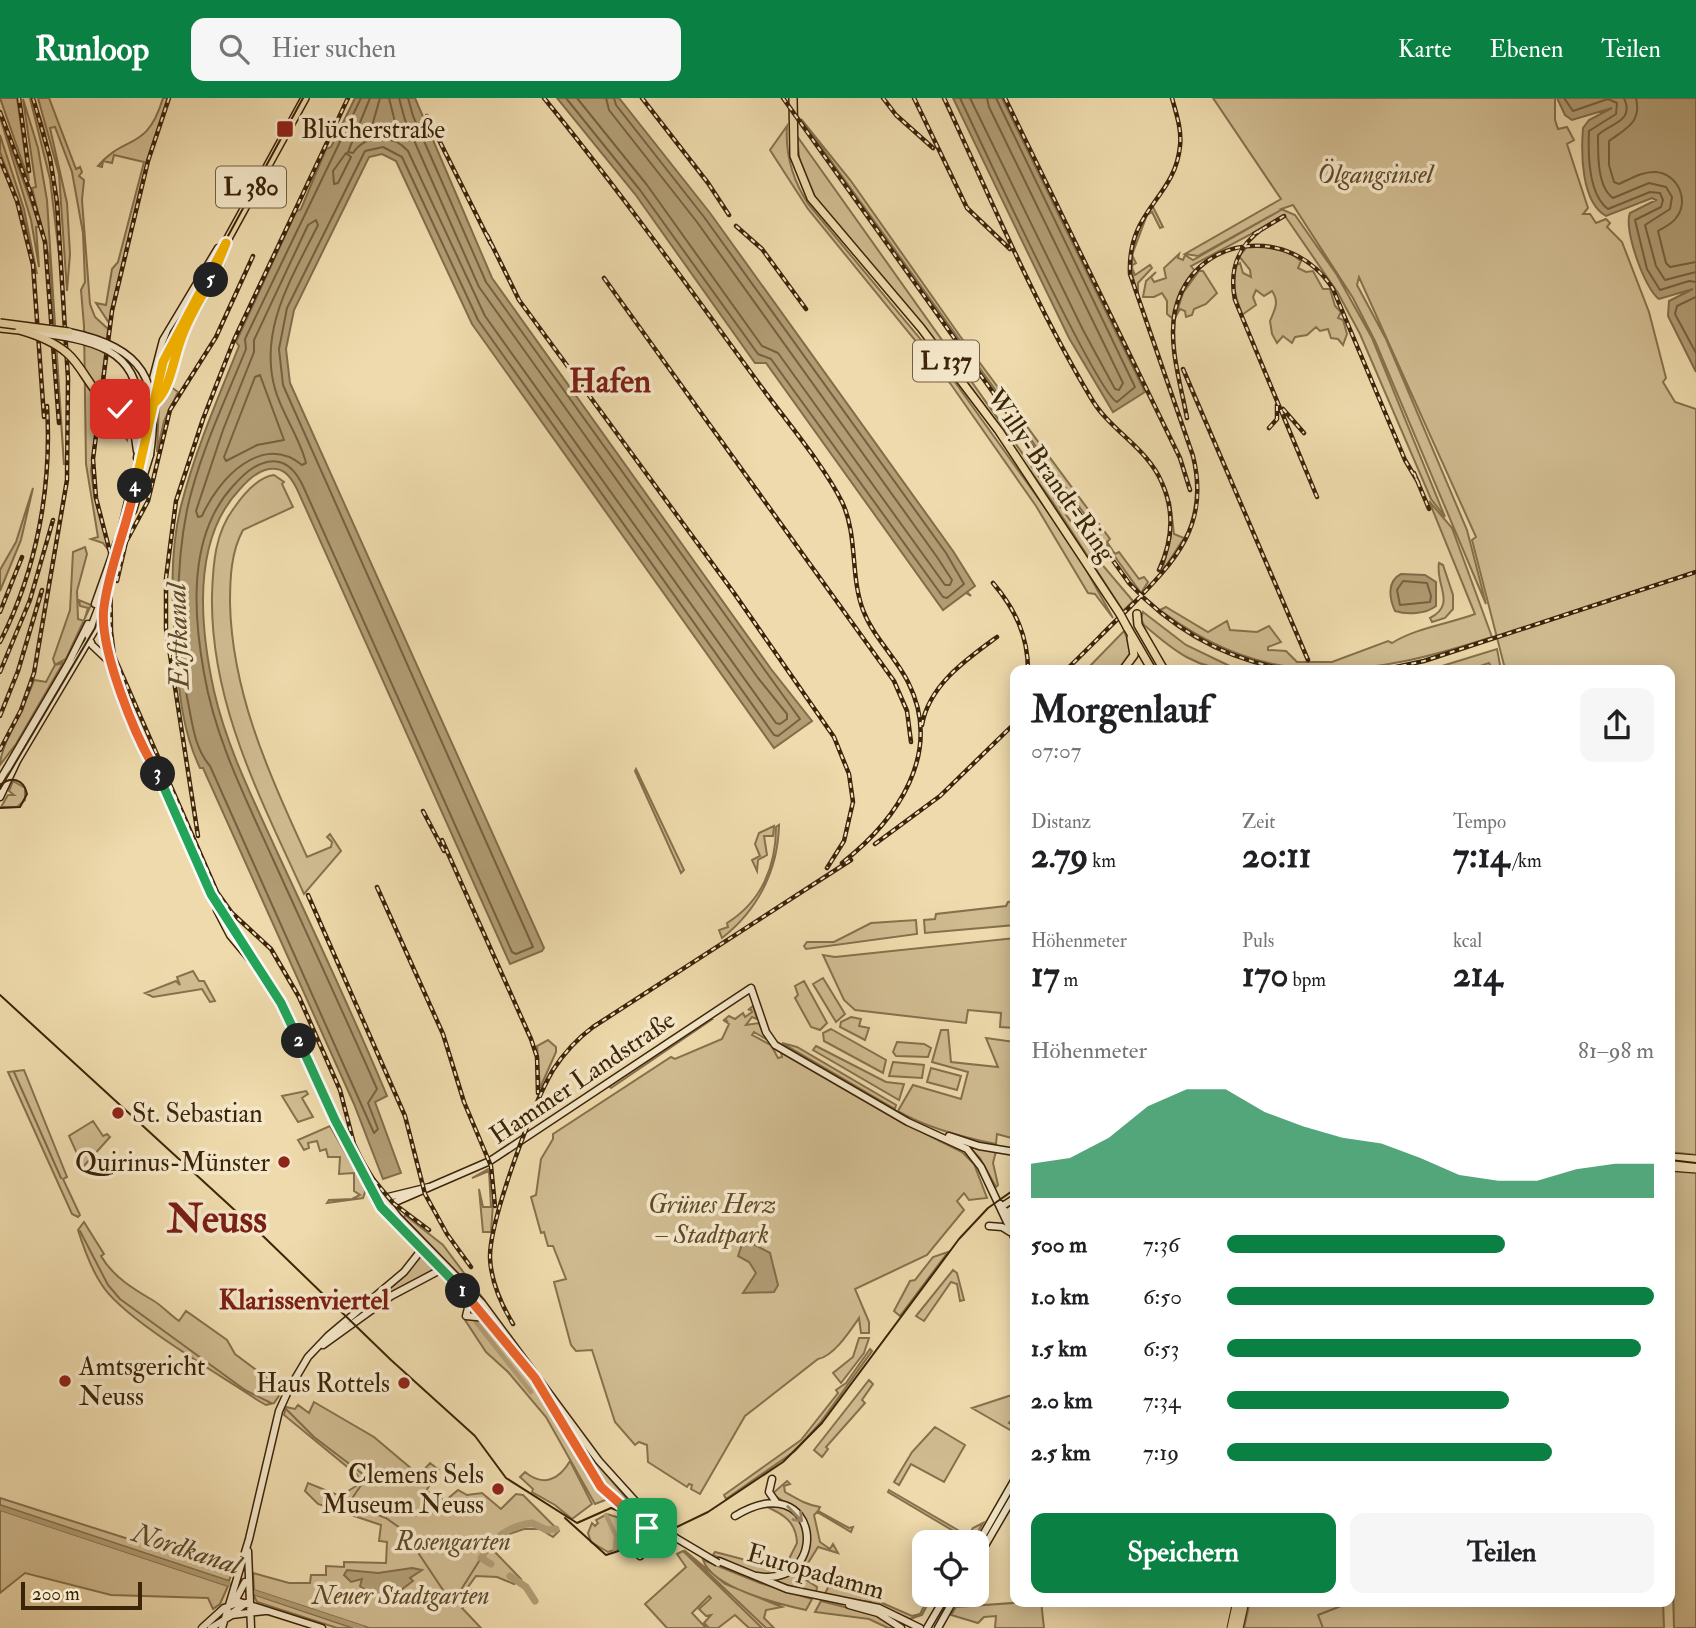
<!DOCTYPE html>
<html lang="de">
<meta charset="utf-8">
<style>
:root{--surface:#fff;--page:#f6f6f6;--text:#202124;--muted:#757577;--accent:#0b8043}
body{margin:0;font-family:"IM FELL Double Pica",serif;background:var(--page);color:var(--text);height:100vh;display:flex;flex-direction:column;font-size:26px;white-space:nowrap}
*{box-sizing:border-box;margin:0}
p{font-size:23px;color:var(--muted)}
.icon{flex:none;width:38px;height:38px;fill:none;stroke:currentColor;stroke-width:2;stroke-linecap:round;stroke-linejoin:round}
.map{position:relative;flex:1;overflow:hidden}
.side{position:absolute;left:1010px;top:567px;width:665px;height:942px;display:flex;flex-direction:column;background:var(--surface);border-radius:14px;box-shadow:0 4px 18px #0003}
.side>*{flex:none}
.fabs{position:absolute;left:912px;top:1432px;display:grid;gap:14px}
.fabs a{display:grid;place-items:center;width:77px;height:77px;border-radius:14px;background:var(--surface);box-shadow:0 4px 18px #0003;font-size:35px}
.scale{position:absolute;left:21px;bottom:18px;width:121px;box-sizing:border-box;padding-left:7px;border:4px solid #3b2408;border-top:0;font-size:19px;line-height:24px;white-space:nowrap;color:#3b2408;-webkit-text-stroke:5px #f4e7c9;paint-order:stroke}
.pin{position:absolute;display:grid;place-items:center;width:60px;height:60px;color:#fff;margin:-30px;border-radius:14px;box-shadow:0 4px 10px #0006}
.km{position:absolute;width:35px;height:35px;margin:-18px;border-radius:50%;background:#222;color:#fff;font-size:19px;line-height:35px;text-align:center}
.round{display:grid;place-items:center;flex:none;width:74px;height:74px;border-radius:14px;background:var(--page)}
.head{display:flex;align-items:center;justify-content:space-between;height:119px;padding:0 21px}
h1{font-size:38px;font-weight:700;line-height:52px}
.stats{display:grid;grid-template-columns:repeat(3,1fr);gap:10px;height:119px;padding:7px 21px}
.stats div{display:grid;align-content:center}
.stats b{font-size:35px;font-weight:700}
.stats small{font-size:19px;font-weight:400}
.stats p{font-size:19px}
.chart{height:196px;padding:14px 21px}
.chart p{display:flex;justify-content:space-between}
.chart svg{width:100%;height:126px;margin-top:7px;fill:var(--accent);opacity:.7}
.action{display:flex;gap:14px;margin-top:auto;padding:14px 21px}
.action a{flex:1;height:80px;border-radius:14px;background:var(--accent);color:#fff;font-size:28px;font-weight:700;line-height:80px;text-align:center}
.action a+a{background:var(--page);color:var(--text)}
ul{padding:0 21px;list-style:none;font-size:23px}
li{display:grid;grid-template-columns:112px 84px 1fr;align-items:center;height:52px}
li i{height:18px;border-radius:9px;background:var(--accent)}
header{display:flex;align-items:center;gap:42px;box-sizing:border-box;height:98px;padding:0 35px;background:var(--accent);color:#fff}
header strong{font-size:33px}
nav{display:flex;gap:38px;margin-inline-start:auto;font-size:24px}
.search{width:490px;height:63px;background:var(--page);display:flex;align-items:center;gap:18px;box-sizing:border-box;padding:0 24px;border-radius:14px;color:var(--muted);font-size:26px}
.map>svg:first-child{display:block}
.green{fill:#d0bb90;stroke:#86704c;stroke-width:2}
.water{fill:#b19c74;stroke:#826c49;stroke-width:2}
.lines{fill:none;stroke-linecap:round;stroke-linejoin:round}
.shore{stroke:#76603e;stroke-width:2}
.stream{stroke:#826c49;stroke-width:2}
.canal{stroke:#b19c74;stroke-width:4.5}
.river{stroke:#b19c74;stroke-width:7}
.secondary-casing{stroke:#3b2408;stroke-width:9}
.primary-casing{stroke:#3b2408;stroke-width:10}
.highway-casing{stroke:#3b2408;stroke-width:11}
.secondary{stroke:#f4e7c9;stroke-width:6}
.primary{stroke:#eedaac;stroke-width:7}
.highway{stroke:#eedaac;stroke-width:9}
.tram{stroke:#3b2408;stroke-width:2}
.rail-casing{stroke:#3b2408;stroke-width:4.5}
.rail{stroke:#f4e7c9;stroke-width:2;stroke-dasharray:5;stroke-linecap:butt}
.secondary-bridge-casing{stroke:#3b2408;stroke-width:9;stroke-linecap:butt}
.primary-bridge-casing{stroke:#3b2408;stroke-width:10;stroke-linecap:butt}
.secondary-bridge{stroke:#f4e7c9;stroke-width:6}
.primary-bridge{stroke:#eedaac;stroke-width:7}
.oneway{stroke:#988668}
.split-1-casing{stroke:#fff;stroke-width:14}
.split-2-casing{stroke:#fff;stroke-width:14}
.split-3-casing{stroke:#fff;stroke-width:14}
.split-4-casing{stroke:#fff;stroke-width:14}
.split-5-casing{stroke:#fff;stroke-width:14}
.split-6-casing{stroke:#fff;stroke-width:14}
.split-1{stroke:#f0652b;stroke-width:9}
.split-2{stroke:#22a559;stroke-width:9}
.split-3{stroke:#22a559;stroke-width:9}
.split-4{stroke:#f0652b;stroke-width:9}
.split-5{stroke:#f5b400;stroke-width:9}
.split-6{stroke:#f5b400;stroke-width:9}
.poi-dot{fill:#8f2418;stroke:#f4e7c9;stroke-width:2.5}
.labels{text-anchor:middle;stroke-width:7;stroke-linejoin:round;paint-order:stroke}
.shield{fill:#f4e7c9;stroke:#725e42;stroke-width:2}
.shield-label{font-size:24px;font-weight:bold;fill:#3b2408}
.poi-label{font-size:26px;fill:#3b2408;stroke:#f4e7c9;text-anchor:start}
.park-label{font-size:26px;font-style:italic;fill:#604a2a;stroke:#f4e7c9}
.street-label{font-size:26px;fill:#3b2408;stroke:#f4e7c9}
.water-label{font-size:28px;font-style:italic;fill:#5e4828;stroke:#f4e7c9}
.neighbourhood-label{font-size:28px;font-weight:bold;fill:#7a1f14;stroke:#f4e7c9}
.district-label{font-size:33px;font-weight:bold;fill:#7a1f14;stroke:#f4e7c9}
.town-label{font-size:40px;font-weight:bold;fill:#7a1f14;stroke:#f4e7c9}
</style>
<header>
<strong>Runloop</strong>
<div class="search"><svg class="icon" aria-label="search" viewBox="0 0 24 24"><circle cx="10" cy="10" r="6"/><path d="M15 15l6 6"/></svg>Hier suchen</div>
<nav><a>Karte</a><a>Ebenen</a><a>Teilen</a></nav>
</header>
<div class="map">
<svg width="1696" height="1530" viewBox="0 0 1696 1530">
<rect width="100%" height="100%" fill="#eedaac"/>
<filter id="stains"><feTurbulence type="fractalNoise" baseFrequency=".00286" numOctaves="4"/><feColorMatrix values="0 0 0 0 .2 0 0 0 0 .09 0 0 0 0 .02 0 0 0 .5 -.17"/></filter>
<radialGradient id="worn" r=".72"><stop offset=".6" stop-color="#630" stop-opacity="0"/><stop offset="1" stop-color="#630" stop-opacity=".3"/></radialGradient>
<!-- green -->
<path class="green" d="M0,0h17l12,83z
M30,0c24,28 28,134 31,173l-11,-92z
M38,0h11l27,71 4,-2 2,5 -3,4 5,4 -2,20 8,104 5,13 13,12 -17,142 3,24 15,56 -6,-8 -12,-4 7,-2 -12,-73 -2,-138 -3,-36 4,-8 -2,-49 -11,-61 -17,-45 -5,1 17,75 3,51 -3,37 -8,-117z
M163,0h5l-21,63 -38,162 -13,-20 10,2 6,-36 6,-7 26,-100 -30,-7 -2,8 -9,-2 -1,6 -4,-1c27,-32 49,-14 65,-68z
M1213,0h342v22l3,9 9,-2 7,13 -7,4 21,64 -5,6h7l6,9 10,-4 4,4 -3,4 15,15 27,70 17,66 -3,4 12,20 21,7v746l-26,-3v-482h-161l-5,-5 -32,-125 4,-3 -117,-260 -2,8 29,54 81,191 19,74 -111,-263 -22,-43 -60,-93 -12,4 14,6 42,60 35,63 73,179 -14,-18 -71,-165 -22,-41 -53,-77 -94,50 4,5 -15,21 -8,26 -5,-4v-13l-5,-8 -8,4h-11l3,-16 10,-9 -5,5 3,5 12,-4 -2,-10 15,-14 -1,4 5,2 2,-5 8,5 88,-50 -83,46 -13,-2 96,-55z
M23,1l15,49 9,52 17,265 -14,-204 -18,-73 4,-1z
M0,19l40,110h-4l3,40 -8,-47z
M801,21l50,62 109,155 150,203 -3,3 8,12 4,-2 20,27 5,-2 4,5 -7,11z
M787,28c-2,30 6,55 22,79l138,166 127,177 39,70 -18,-24 -7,-1 -52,-87 -86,-123 -142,-174 -38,-59z
M0,37l24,74 13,65 -16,-66 -21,-56z
M797,38l302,425 34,40 -10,10 -71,-110 -98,-137 -138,-165 -16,-33z
M1152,107l11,22 -3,1 -8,-16 -5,3 -15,40 4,8 -5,3 4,9 15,-10 2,3 -14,15v16c-11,-34 -7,-64 14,-94z
M1259,148c15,2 30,4 42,15l-3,7 8,4 7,-1 10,18h7l5,17 6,6 -3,6 5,2 4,14 -4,11 -5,-6 -7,-1 -3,-9 -8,2 -4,-4 -9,8 -12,2 -3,6 -9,-7 -6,7 -5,-9 -2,-13c4,-10 10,-19 2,-30l-8,5 -8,-6 -3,7 3,8 -14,10 -8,-25 1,-24 5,-3 3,10 8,4 -1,-7 -11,-14 8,-9z
M1199,173h4l14,22 -11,11 -12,5 -2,6 -6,2 -1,-6 -5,-2 -5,9 8,-25z
M160,281l18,13 -14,29 -7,31z
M108,302l22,6v8h-14l14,2 -3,24 -4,-5 -13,-2 -4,-11z
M274,377l10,7 -2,2 11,23 -50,23c-12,22 -13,48 -13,73 2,92 40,172 77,254l24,-10 1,-5 -5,-5 3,-3 11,17 -37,43c-44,-97 -94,-191 -92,-299 1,-31 3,-62 22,-87 9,-13 24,-31 40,-33z
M33,390l-12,52 -21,51v-21l16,-28z
M1170,403l4,33 10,4 -22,34 9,-35z
M1429,403l23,27 40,109c-123,40 -221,56 -332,-27l6,-3 5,3 37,22 19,-11 3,9 27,2 12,-6 12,16 -13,5v3l18,1 11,11h35l56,-21 4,2c24,-15 56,-19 83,-29z
M85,449l2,7 -10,37 1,28 6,2 4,-13 -8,-2 -1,-6 12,5 -25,54 -11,6 8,-2 -47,81 -16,21c0,-19 27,-62 34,-85l12,2 9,-17 -2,-6 17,-49 3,-58z
M1439,465l4,2 10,30v14l-8,9 -13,4 -2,-4c27,-14 5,-33 9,-55z
M1143,514l43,33 52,25c-41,0 -64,-19 -94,-45l-3,-6z
M1124,533l8,20 -12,19h-34z
M1497,551l4,21h-8l-4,-7 -20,7h-40z
M636,671l48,101 -3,3 -46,-102z
M13,683l12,7v12l-8,7h-16l7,-12h6l-5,-4z
M779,727c-1,45 -21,85 -57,113l-3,-8 9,-3 -1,-4c34,-21 49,-56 49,-96z
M774,728l-1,10h-9l3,19 -9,5 -1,11 -5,-11 8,-4 -5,-12 4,-11z
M1015,803v24l-90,8 -1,-13 11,-1 1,-5 70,-8 2,-4z
M916,822l1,14 -111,15 -2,-3 3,-4h27l37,-19z
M1015,840v90l-15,-1 1,-14 -33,-3 -2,13 -111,-13 -11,-10 -21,-45 12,2z
M193,873l6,10h5l11,20 -5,1 -8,-13 -49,8 -8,-4 31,-12 4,4 -3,-8z
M823,880l22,36 -9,8 -23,-38z
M804,883l23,42 -7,7 -9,-3 -16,-29 3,-3 -3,-9z
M753,908l4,13 -5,-2 -6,8 13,-2 7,16 -12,-7 -2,3 19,10 7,13 4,-1 -1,-5 125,72 56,28 12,12 13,34 -18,2 -5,-7 -7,8 7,9 -37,45 -72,34 14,33v11h-8l-2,-15c-9,13 -25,38 -41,41l-73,57 -45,78 -9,-5 1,-4 -3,-1 -2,3 -39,-25 -1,-17 -8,-3 -4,3 -20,-23 -23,-72 -16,1 -5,-6 -17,-63 12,-3 -13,-33h-5l-4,-14 -3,1 -10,-36 5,-2 5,-36 12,-20v-5l118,-77 4,2 47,-20 7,-15 -6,-4 5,2 -3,-3 4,-3 6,3 8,-6 2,4 7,-5 -1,-3 -3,1z
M851,919l10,2 -2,7 10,2 -4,12 -25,-13 1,-5z
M708,922h3l-100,68 -2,-2z
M831,931l55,31 -3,13 -59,-32 -1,-8z
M941,932h7l3,32 47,5 -12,-29 29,4v97l-18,-5 -1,10c-34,-7 -69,-16 -98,-33l15,-26 48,14 7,-27 -36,-10z
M548,942l8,7v5l-16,36 -3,-42z
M897,944l27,2 7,4 -3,9 -32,-1 -3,-4z
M782,945l15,4 99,58 -1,4z
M816,948l70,36 18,2 -5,16 -86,-50z
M893,964l31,3 -2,13 -33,-2z
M931,970l30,8 -4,14 -30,-8z
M24,972l43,107 -4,2 17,36 -2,2 -6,-3 -64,-142z
M306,993l2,3 -6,4 11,19 -15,5 -16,-26z
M93,1023l10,15 4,-2 3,3 -27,30 -14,-31z
M330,1028l36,63 -3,9 -36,5 2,-3 23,-1 8,-4 -6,-4v-18l-15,1 1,-17h-12l-2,-8 -6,2 -3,-10 -9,2 1,5 -5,2 -6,-10z
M968,1048l28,5 -3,12 5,22 -2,2 -16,-29z
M490,1070l4,22 -3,42h-8l-4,-43 4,18h8l-2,-36 -17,7z
M1670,1073l26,2v455h-22l-4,-158z
M405,1117l38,30 42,56 -81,-83z
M84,1124l20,32 -3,2c12,21 34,34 53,45 7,4 16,14 25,20l7,-10 41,29 8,14 48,36 -9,13 -8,2 -7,-4c-37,-25 -136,-82 -157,-116 -11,-16 -18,-36 -24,-55z
M948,1154l-48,64 -6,-5 16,-30 5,-1 18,-23z
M420,1156l15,16 -70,41 -4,-2z
M953,1172l4,3 7,27 -4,1 -3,-17 -6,-2 -27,39 -8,-5z
M475,1219l13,5 50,64 70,113 -13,5 -49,-87 -38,-45 -22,-20 -21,-32z
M859,1240h10l-5,15 -23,30 -8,-10 20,-16z
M870,1251l2,2 -52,72 -25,28 -69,48 -2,-4 77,-55 37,-47 -2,-3 10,-7z
M869,1282l4,4 -11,16 3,3 -39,44 2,2 -6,8 -8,-7z
M1015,1296v22l-6,7 4,2 -3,5 -38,-22z
M314,1304l60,35 45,38 11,-12 9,7 -13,21 19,10 13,-11 9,5 15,-2 19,16 15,-15 7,1 36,36 -6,6 -13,-8h-16l-18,6 -14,14 29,30 -7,5 -17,-7 -21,-1 -8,11 7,7 -13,14 19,20h-112l-115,-38 -1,-17 36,10h21l1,-8h15v-9l18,1v-5l42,1 1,-21 -8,-1 2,-16 -63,-21 -13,-13 3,-8 32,13 21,-13 -4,-8 -73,-60 2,-8 9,2 3,-4 11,8z
M935,1329l30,18 -21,37 -33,-18 -12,21 -5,-3 18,-30z
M570,1333l63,75 30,27 -11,2c-3,-13 -17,-20 -27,-27 -25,-21 -41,-48 -55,-77z
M570,1363l22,43 -20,15 -17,-14 -23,-13 1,-3 -13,-12 5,-5c18,15 34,8 45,-11z
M787,1383l3,3 -6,2 1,6c14,8 22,13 35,15l-2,4 31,17 4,-1 -2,5 -34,-20 -3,3 6,27 10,7 3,-5 5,9 -20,-6 -18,29 17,11 -1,6 -54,-15c28,4 47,-16 47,-43l-21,-31 -16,-10z
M889,1392l79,46 5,-8 10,-5 -11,19 -84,-50z
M0,1400l232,74 -3,9 -229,-76z
M765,1408l21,1c6,6 15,12 17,21 8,29 -16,50 -44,46 -15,-2 -32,-12 -46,-19l2,-3 54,14 20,-7 8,-16c-1,-22 -14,-29 -32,-37z
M0,1412l228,76 -8,18 -7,5 -5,-11 -97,-3 -86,-22 -25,20z
M607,1416l13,4 11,17 -7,12 -16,5 -17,-10 -3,-9 4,-10 3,3 3,-3 -2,-3z
M684,1452l41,34 57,23 -16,3 -2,8 10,10h-8z
M683,1453l79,77h-13l-14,-13 -17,13h-9l-5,-5 7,-8 -5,1 -7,-7 12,-11 -2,-2 -17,17 14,15h-39l-22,-24 41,-37 -9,-13z
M703,1462l57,23 52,16 -6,11c-28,-6 -93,-22 -103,-50z
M829,1488l44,13 39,17 8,-2 10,-19 2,1 -10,19 -12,4 -40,-17 -46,-7z
M253,1496l100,34h-16l-80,-26z
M821,1503l59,15 17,12h-9l-19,-9 -54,-7z
M1041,1503l3,27h-49l1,-12 -12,1 -6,6 -27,-8 5,-8z
M1250,1503h413l1,27h-420z"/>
<!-- water -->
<path class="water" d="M355,0h60l77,180 279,391 41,52 -38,27 -302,-424 -76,-163 -14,-7 -13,3 -75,153 -8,39 4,34 254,565 -2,3 -32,13 -213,-475c-7,-14 -15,-24 -32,-19 -10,3 -18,11 -25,19 -49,51 -40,138 -26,202 13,57 40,110 64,163 37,80 75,160 109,242l-12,6 26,71 -18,6 -29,-75 -151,-336h-3c-17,-35 -21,-75 -24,-113 -4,-50 -7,-100 5,-149 14,-55 37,-108 58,-160l-3,-4 60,-130 5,-3 25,-60 5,-2z
M557,0h62l91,115 243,338 22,35 -8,6 4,4 -5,-3 -23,17 -177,-247h-11l-120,-169z
M953,0h49l143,294 -32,20 -44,-74z
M1557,0h139v274l-28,-56 1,-15 24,-12 -34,10c-14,-9 -36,-71 -29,-86l26,-13 -4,-2 -46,18c-25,-14 -25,-63 -23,-88l6,-8 23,-12 -40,12 -7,-5z
M1401,476l24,1 11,7v24c-10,8 -29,9 -41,5 -6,-13 -8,-30 6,-37z
M744,1141l26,14 8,32 -4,7 -31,1 13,-20 -7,-11 -11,-6z
M412,1470l10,2 -12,8 3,3 -16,12 -4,-7 -12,11 -16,-2 -1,-6 -4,-3 2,-7 -11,3 -7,-7 3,-5 31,3z"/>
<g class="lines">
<!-- shore -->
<path class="shore" d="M361,0l-116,241 1,10c-21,52 -47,106 -59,161 -12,60 -11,127 0,187 5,24 7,51 23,69l164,367 4,-4 -10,-26 9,-14c-34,-77 -70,-155 -105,-232 -27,-60 -57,-119 -68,-184 -11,-61 -16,-138 29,-187 10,-11 20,-21 34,-24 18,-4 29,9 36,24l209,466 4,2 17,-7 -250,-562 -4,-36 8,-41 78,-157 18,-4 19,10 76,163 296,415 4,1 22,-17 -314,-437 -73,-166 -5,-18
M370,0l-22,54 5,1c13,-19 40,-19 55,-2l77,165 291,407 4,1 7,-5v-5l-29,-36 -279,-391 -74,-167 -6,-22
M380,0l-8,28 21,4 3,-4 -7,-28
M566,0l74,92 118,164 13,5 172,238 4,1 17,-14 -18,-31 -242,-336 -88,-112 -2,-7
M577,0l70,87 115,161 16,7 167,232h5l2,-5 -15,-23 -240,-335 -88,-112 -3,-12
M960,0c18,38 137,296 157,304l18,-15 -139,-289
M970,0l113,232 32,59 4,1 4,-7 -134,-276 -2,-9
M1564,0l9,13 35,-12 9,4 -1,11 -27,17c-1,22 -1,63 19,78l42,-17 10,1 3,7 -2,7 -26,13 12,49 13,21 29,-9 7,1
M1624,0c11,24 -14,25 -26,37 0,19 -1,52 15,63l36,-15 17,4 6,10 -2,12 -25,16 11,41 9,14 31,-8
M1636,0c6,25 -11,31 -27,43v24l5,17 5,2c11,-5 24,-13 37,-12 22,2 34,29 20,46 -5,7 -12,9 -18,13l8,32 4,4 26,-5
M346,55l5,4 -13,26 -4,1 -1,-13z
M316,122l2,5c-25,51 -60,104 -43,164 7,25 25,49 31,74l-4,2c-40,-33 -84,14 -100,51l-4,1 -2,-6 27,-81 31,-78v-12l54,-115z
M1696,199l-19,9 -2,8 21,39
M260,277l24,65 -27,5 -31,16 -2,-4 31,-80z
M1403,483l24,2 4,13 -1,6 -30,3 -3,-15z"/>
<!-- stream -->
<path class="stream" d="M14,974l47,106
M80,1133l28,54 12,14 125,91 26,13
M286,1311l28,28 50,38v6l-11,16 2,9 31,12 17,12 42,63h14l22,-35
M1323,1530l-5,-13 36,-14"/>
<!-- canal -->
<path class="canal" d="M476,1224l55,70
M0,1410l362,120
M606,1417l10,21 -1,13"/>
<!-- river -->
<path class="river" d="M491,1466l-10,-6c12,-20 27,-32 51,-35l15,7 9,-1
M510,1478l16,11 9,14"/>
<!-- secondary casing -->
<g class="secondary-casing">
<path id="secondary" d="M150,292l13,-50 55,-92
M137,353l-2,-14 3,-22
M137,360l11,-54
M133,413l17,-56
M118,446l12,-51
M101,503l-13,34 4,10 20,19
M95,506l22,-62
M103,517c0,26 10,45 17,68 24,74 64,141 92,214
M0,682l68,-116 20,-40
M0,699l17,-36 79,-133 32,-107 35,-159 60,-115
M211,796l70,109 54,117 41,68 22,29 84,86 117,158 38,42
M217,812l13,25 20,24
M949,1038l30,10 36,6
M365,1081c31,58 93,102 135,154
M380,1101l49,-12
M377,1102l16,3 97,-42 261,-173 15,44 9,13 133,77 59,27 14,18 34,72
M1000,1106l15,22
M1001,1109l14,-9
M1006,1115l9,-6
M989,1128l13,1 8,5
M466,1197l3,9 -3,12 20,2
M323,1247l68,-49 51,-27
M538,1284l51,90 25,29 33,27 2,16 -9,12
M772,1381l-3,13 7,10
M735,1418c86,-52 97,73 22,60
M976,1449l39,-68
M248,1453l3,77
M719,1463l68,28 92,19 41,20
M976,1463l39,-67
M234,1505l11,-21
M849,1507l29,8 23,15
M227,1519l19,-14
M202,1530l22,-20 16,-6 82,26
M211,1530l21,-13 33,-4
M222,1530l27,-89 30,-128 10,-22 19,-32 20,-21 76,-64 18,-23
M927,1530l20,-34
M938,1530l19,-34"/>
</g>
<!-- primary casing -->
<g class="primary-casing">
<path id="primary" d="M793,0l1,58 17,42 110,130 78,103 121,183
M0,230l19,2
M177,252c12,-37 42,-69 49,-108l79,-144
M1137,516l1,11 26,45
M1127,529l25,43
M1123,572l11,-15 -3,-17"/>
</g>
<!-- highway casing -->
<g class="highway-casing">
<path id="highway" d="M1670,1060l26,2
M1670,1068l26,2
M1232,1530l6,-27
M1238,1530l6,-27"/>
</g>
<!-- secondary -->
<use href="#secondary" class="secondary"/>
<!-- primary -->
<use href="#primary" class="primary"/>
<!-- highway -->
<use href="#highway" class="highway"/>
<!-- tram -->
<path class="tram" d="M0,688c10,-11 24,-7 27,8l-7,13 -20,1
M0,691l95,-161 31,-105 32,-160 13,-32 32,-49 100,-184
M0,897l264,242 127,123 84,76 31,42 71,45 34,-15 8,3 22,23 17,2 50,-24 75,-50 39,-39 137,-184 29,-31 27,-19
M1670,1062l26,3
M565,1420l41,37 53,-17"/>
<!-- rail casing -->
<g class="rail-casing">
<path id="rail" d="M19,0l10,73
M169,0l-21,63 -36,150 -19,148 3,39 14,54 1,79 3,25 103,236 15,21 39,36 28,48 41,93 14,54 14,29 25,30 36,27
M544,0c75,92 143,187 213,283 25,35 67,84 85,121 16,33 8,74 21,108 10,27 32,46 45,72 36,71 -11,138 -66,181
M642,0l66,85 21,32
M783,0l346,485c44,47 99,78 163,87
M883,0l13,17 37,33
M914,0l53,110 43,41
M944,0c47,101 90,205 147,300 19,33 56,49 71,85 13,29 10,59 -3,87
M1005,0l175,360 10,32
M0,14l30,79 15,51 14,181
M427,18l64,128
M0,61l17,42 16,64 11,152
M736,128l26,23 44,60
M1262,131c-25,18 -33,41 -27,71l82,197
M1254,136l30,-18
M487,137l32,65 215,293 100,144 15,37 4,28 -9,39 -17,27
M604,180l290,403 13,30 4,31
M1183,271l125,291
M1283,311l21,24
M1187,320c-6,-33 -19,-73 -12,-107 18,-78 117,-87 158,-22l72,171 13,22
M1269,330l8,-9v-14
M1414,375l15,36
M117,483l9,-39 22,-41 22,-91 46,-73 37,-81
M993,485c22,26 35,53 35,87
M0,514l22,-55
M0,544c37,-72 52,-156 47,-236
M1066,572c22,-21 43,-43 65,-64 45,-46 79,-81 62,-150l-63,-182c-3,-65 45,-75 50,-128 2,-16 -4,-33 -8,-48
M1382,572l42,-9 272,-89
M0,574l30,-72 23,-80
M0,618l18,-45 24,-81
M922,627c7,-40 45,-66 75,-88
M0,652l21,-40 13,-37 33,-193 1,-102 -11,-176 -7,-44 -17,-60
M423,713l21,40
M198,738l-32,-207v-51l10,-77 27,-82 31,-79 114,-242
M442,742l89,199 6,18 1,36
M875,746l65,-48 75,-73
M377,789l66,147 21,68 27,64 4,40
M308,797l97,221 20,78 22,40 24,33
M513,1226c-12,-20 -22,-42 -23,-66 -1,-37 43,-154 63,-188 11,-17 24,-31 40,-43l258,-167"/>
</g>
<!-- rail -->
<use href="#rail" class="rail"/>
<!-- secondary-bridge casing -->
<g class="secondary-bridge-casing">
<path id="secondary-bridge" d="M31,234c53,7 113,13 107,83
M69,234c75,16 92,47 81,123
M635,1408l41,32 42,25"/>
</g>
<!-- primary-bridge casing -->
<g class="primary-bridge-casing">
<path id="primary-bridge" d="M0,225l69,9
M19,232c18,5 34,11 48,23 16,14 22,34 37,47 8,7 19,11 30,10 32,-2 37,-35 43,-60
M1120,516l7,13"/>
</g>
<!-- secondary-bridge -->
<use href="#secondary-bridge" class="secondary-bridge"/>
<!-- primary-bridge -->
<use href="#primary-bridge" class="primary-bridge"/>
</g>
<!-- one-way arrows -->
<defs><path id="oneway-shaft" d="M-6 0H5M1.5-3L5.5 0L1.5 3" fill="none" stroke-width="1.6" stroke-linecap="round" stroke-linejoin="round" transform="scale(1.75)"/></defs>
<use class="oneway" href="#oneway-shaft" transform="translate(795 1416) rotate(46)"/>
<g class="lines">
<!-- split-1 casing -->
<g class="split-1-casing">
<path id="split-1" d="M463,1193l72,87 66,109 46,41"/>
</g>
<!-- split-2 casing -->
<g class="split-2-casing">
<path id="split-2" d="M299,943l36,79 46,87 82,84"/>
</g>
<!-- split-3 casing -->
<g class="split-3-casing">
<path id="split-3" d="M158,676l53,120 70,109 18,38"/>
</g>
<!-- split-4 casing -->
<g class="split-4-casing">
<path id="split-4" d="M135,388c-8,41 -26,81 -31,121 -6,40 32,132 54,167"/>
</g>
<!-- split-5 casing -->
<g class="split-5-casing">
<path id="split-5" d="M135,388l28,-124 63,-119 -15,37"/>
</g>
<!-- split-6 casing -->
<g class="split-6-casing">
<path id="split-6" d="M120,311c49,10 49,-38 61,-70 7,-21 19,-40 30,-59"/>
</g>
<!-- split-1 -->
<use href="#split-1" class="split-1"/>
<!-- split-2 -->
<use href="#split-2" class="split-2"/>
<!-- split-3 -->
<use href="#split-3" class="split-3"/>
<!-- split-4 -->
<use href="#split-4" class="split-4"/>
<!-- split-5 -->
<use href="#split-5" class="split-5"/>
<!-- split-6 -->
<use href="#split-6" class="split-6"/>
</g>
<!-- markers -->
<g class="poi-dot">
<rect x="276" y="22" width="18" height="18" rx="3.5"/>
<circle cx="118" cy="1015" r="7"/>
<circle cx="284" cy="1064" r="7"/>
<circle cx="65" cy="1283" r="7"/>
<circle cx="404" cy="1285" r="7"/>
<circle cx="498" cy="1391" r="7"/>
</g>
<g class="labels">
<!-- shield labels -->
<g class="shield">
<rect x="216" y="68.5" width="70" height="41" rx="5"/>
<rect x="913" y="242.5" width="66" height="41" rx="5"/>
</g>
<g class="shield-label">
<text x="251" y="97">L 380</text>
<text x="946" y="271">L 137</text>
</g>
<!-- poi labels -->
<g class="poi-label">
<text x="301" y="40">Blücherstraße</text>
<text x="132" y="1024">St. Sebastian</text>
<text x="270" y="1073" text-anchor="end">Quirinus-Münster</text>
<text x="79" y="1277">Amtsgericht<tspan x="79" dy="30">Neuss</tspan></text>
<text x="390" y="1294" text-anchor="end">Haus Rottels</text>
<text x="484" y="1385" text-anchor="end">Clemens Sels<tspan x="484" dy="30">Museum Neuss</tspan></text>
</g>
<!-- park labels -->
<g class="park-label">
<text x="1375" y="85">Ölgangsinsel</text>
<text x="712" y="1115">Grünes Herz<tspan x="712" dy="30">– Stadtpark</tspan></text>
<text x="453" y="1452">Rosengarten</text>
<text x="401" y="1506">Neuer Stadtgarten</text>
</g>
<!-- street labels -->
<g class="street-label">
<text transform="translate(1052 377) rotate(55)" y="9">Willy-Brandt-Ring</text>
<text transform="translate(582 979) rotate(-34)" y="9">Hammer Landstraße</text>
<text transform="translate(816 1473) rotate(16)" y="9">Europadamm</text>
</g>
<!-- water labels -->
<g class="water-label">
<text transform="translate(177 538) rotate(-92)" y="10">Erftkanal</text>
<text transform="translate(187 1450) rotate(18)" y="10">Nordkanal</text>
</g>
<!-- neighbourhood labels -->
<g class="neighbourhood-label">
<text x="304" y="1211">Klarissenviertel</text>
</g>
<!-- district labels -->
<g class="district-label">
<text x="610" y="294">Hafen</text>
</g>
<!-- town labels -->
<g class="town-label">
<text x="217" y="1134">Neuss</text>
</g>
</g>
<rect width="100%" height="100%" filter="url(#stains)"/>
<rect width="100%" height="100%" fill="url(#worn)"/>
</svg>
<div class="fabs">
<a><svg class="icon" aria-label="locate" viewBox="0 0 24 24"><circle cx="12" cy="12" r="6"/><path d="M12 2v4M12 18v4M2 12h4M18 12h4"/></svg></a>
</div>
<div class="scale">200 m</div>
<div class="pin" style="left:647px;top:1430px;background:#1e9e55"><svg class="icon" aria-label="arrive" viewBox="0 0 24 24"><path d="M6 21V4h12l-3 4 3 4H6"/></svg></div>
<div class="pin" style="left:120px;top:311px;background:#d93025"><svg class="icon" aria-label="check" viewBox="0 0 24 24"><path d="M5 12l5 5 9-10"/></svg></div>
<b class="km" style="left:463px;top:1193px">1</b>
<b class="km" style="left:299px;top:943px">2</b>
<b class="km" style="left:158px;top:676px">3</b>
<b class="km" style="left:135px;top:388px">4</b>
<b class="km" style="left:211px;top:182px">5</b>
<section class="side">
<div class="head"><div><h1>Morgenlauf</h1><p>07:07</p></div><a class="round"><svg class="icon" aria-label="share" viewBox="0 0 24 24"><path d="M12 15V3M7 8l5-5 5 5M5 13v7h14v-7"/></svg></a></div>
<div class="stats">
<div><p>Distanz</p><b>2.79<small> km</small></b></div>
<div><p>Zeit</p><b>20:11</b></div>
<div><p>Tempo</p><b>7:14<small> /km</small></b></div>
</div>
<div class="stats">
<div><p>Höhenmeter</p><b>17<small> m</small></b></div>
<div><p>Puls</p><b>170<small> bpm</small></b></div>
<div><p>kcal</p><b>214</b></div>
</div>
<div class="chart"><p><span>Höhenmeter</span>81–98 m</p>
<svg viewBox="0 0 160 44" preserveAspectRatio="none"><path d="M0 44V32L10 30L20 23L30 12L40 6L50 6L60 14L70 19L80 23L90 25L100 30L110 36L120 38L130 38L140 34L150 32L160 32V44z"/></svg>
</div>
<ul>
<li><b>500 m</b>7:36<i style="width:65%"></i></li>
<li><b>1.0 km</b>6:50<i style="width:100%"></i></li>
<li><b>1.5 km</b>6:53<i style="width:97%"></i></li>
<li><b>2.0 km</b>7:34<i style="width:66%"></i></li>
<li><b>2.5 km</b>7:19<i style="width:76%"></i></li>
</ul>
<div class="action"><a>Speichern</a><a>Teilen</a></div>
</section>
</div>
